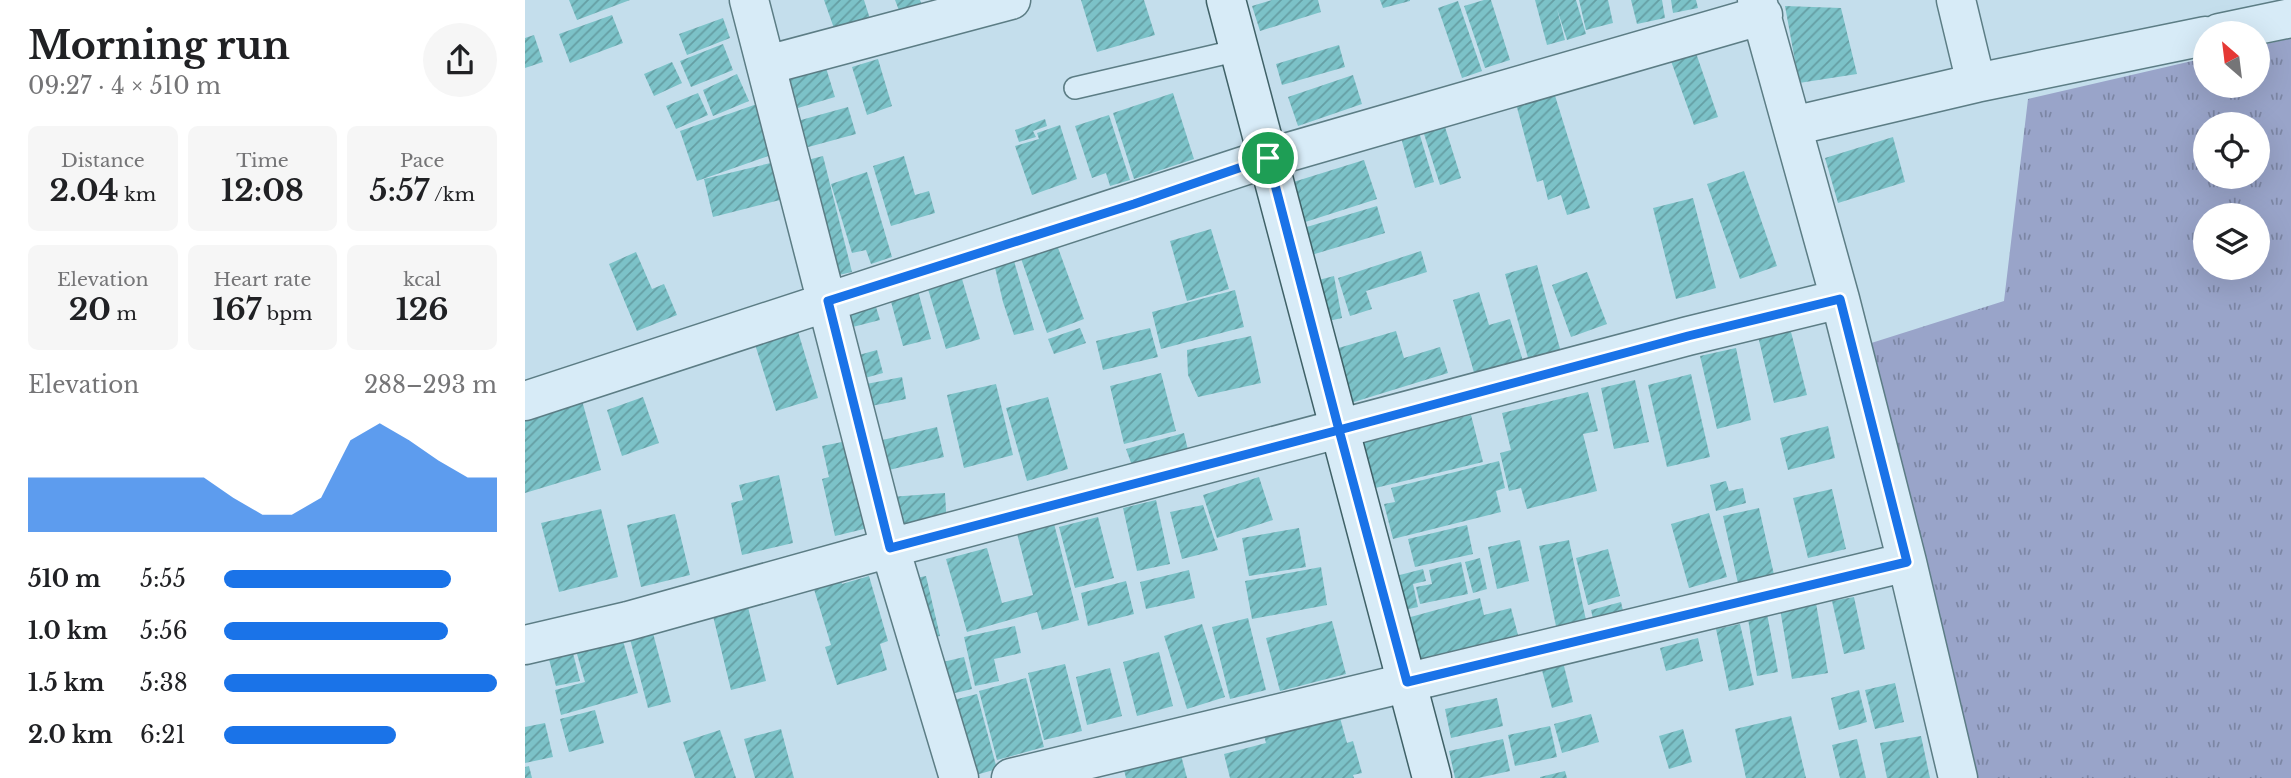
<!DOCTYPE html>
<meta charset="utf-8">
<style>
:root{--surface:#fff;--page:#f6f6f6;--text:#202124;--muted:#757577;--accent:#1a73e8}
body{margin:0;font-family:"Libre Baskerville",serif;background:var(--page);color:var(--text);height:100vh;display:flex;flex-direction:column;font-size:26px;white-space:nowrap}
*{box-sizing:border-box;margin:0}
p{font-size:23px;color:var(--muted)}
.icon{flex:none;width:38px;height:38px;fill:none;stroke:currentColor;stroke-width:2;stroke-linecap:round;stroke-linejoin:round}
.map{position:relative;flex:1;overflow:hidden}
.details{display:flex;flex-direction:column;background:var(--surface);width:525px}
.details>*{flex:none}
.needle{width:46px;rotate:332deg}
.buttons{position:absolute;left:1668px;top:21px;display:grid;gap:14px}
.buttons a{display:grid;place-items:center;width:77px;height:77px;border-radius:50%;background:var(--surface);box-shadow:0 7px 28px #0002;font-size:35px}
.pin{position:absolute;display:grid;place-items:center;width:60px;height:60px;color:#fff;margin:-30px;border:4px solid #fff;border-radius:50%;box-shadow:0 2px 7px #0007}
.round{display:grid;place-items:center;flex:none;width:74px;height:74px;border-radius:37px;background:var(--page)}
.summary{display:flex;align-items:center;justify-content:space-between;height:119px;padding:0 28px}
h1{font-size:38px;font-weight:700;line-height:52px}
.figures{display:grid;grid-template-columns:repeat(3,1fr);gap:10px;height:119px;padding:7px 28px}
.figures div{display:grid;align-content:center;border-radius:10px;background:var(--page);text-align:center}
.figures b{font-size:30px;font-weight:700}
.figures small{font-size:19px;font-weight:400}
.figures p{font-size:19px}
.chart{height:196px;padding:14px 28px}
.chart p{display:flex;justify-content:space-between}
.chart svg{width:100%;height:126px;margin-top:7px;fill:var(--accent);opacity:.7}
ul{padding:0 28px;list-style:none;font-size:23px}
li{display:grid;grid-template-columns:112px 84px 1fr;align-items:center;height:52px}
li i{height:18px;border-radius:9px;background:var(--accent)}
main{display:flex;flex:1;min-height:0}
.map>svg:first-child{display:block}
.park{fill:url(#park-tufts);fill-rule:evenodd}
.building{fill:url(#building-hatch)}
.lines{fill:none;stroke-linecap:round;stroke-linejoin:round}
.lane-casing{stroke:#5c7d85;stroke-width:24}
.street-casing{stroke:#5c7d85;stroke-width:41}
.secondary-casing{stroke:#3f6167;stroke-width:41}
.lane{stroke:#d7ebf7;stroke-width:21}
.street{stroke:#d7ebf7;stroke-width:38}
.secondary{stroke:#d7ebf7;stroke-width:38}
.route-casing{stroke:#fff;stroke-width:14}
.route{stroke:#1a73e8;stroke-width:9}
</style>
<main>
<section class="details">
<div class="summary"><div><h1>Morning run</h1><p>09:27 · 4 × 510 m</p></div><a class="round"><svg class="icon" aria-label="share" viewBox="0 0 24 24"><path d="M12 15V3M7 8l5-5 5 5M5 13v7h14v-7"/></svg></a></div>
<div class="figures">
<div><p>Distance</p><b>2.04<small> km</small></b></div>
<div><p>Time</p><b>12:08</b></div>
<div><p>Pace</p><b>5:57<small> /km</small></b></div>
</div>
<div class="figures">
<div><p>Elevation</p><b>20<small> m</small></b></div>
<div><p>Heart rate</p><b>167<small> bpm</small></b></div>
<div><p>kcal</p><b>126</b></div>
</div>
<div class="chart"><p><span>Elevation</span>288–293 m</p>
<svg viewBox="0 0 160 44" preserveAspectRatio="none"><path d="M0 44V25L10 25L20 25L30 25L40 25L50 25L60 25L70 32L80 38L90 38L100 32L110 12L120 6L130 12L140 19L150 25L160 25V44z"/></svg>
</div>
<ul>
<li><b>510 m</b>5:55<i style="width:83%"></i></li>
<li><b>1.0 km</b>5:56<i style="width:82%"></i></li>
<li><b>1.5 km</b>5:38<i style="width:100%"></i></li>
<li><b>2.0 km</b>6:21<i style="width:63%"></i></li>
</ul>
</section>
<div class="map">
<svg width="1766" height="778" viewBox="0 0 1766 778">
<defs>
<pattern id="park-tufts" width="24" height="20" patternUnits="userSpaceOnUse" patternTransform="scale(1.75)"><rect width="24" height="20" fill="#99a4c9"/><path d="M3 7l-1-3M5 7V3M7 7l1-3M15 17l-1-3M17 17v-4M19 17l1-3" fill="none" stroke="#7c86a4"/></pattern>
<pattern id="building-hatch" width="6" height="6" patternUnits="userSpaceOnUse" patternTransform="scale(1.75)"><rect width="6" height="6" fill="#7cc2c8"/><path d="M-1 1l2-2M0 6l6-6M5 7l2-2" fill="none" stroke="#659ea3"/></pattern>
</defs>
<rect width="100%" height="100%" fill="#c4deec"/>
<!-- park -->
<path class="park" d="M1766,38v740h-322l-104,-433 139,-44 24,-202 177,-41v28h52l1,-40zM1680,124h52v53h-52zM1680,215h52v53h-52z"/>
<!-- building -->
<path class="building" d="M44,0h61l-53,20z
M299,0h40l7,22 -35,12z
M370,0h25l2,5 -22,8z
M556,0h63l11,35 -58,17z
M747,0h46l3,12 -61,19 -8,-25z
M855,0h30v1l-27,7z
M959,0h7l19,60 -25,8 -21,-62z
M1010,0h41l10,34 -19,6 -10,-31 8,31 -18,5z
M1054,0h29l5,23 -27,7z
M1106,0h31l3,18 -28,6z
M1146,0h25l2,8 -25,5z
M933,1l24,70 -20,7 -24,-70z
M1260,6l56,2 16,66 -58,9z
M87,15l11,28 -53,20 -11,-29z
M198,18l7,20 -43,17 -8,-21z
M9,35l9,27 -18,6v-30z
M198,44l10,26 -42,17 -11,-26z
M814,45l6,22 -63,18 -6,-21z
M1171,53l22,64 -24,8 -23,-64z
M298,58l12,39 -54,16 -11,-39z
M353,59l14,47 -25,9 -15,-48z
M147,62l10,21 -28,13 -10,-22z
M212,74l12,27 -36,15 -10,-26z
M828,75l9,29 -64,22 -10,-29z
M1027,86l38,122 -23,7 -6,-20 -13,5 -5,-20 -6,2 -22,-82z
M173,93l10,22 -32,14 -10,-23z
M648,93l21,66 -60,20 -21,-66z
M232,104l17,50 -77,27 -17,-50z
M323,107l8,27 -66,18 -7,-27z
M915,111l21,67 -21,7 -21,-67z
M584,115l21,65 -20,6 -4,-13 -14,5 -17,-52z
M520,119l2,7 -14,5 3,6 -17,5 -4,-12z
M535,125l17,54 -45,16 -17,-49 24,-7 -2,-6z
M893,129l16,53 -19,6 -15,-54z
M1368,137l12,45 -67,21 -13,-45z
M298,156l29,116 -26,6 -30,-115z
M379,156l11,39 14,-4 6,22 -44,13 -18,-60z
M839,160l13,39 -78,25 -12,-40z
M250,162l9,37 -71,18 -9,-38z
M1219,171l33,95 -37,13 -33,-95z
M342,172l25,85 -21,7 -5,-14 -14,3 -21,-69z
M1168,198l23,90 -40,11 -23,-91z
M852,206l8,27 -77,23 -8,-27z
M686,229l18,60 -42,12 -17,-60z
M528,234l31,85 -37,14 -30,-86z
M896,251l6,21 -61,19 6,18 -22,7 -12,-38z
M111,252l16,37 12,-5 13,31 -40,16 -28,-67z
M487,254l22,76 -20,5 -11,-33 -10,-43z
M1012,265l25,91 -32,9 -25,-91z
M434,269l21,70 -34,10 -21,-70z
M1062,272l20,52 -36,13 -19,-52z
M809,276l8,42 -23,5 -8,-41z
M390,280l16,59 -28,7 -16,-59z
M710,290l9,37 -83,22 -9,-37z
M954,292l10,33 21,-6 13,42 -48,15 -22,-76z
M347,294l8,26 -39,10 -7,-26z
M1264,324l18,71 -33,8 -17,-71z
M271,325l22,73 -42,13 -23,-73z
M555,328l6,15 -32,11 -6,-15z
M625,328l8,29 -55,13 -7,-29z
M871,331l8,27 36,-11 8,26 -107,33 -16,-54z
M726,336l10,47 -63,14 -10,-22 -1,-25z
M1211,348l15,72 -34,9 -17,-73z
M352,350l6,23 -29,8 -6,-23z
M636,373l15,58 -52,13 -14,-58z
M1166,374l19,83 -43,10 -19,-82z
M377,377l4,22 -45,9 -5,-22z
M1110,380l14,62 -35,7 -13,-61z
M471,384l17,71 -49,13 -17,-73z
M1063,392l10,39 -15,3 14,57 -70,18 -6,-21 -12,3 -9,-38 11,-3 -9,-37z
M55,393l21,77 -76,23v-84z
M118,397l16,46 -37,13 -15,-46z
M523,397l20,72 -41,12 -21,-73z
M946,415l12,47 -116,28 -11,-48z
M1303,426l7,32 -47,12 -8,-32z
M412,427l7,30 -68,16 -6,-30z
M659,433l4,17 -54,21 -8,-22z
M322,441l21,87 -33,8 -13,-57 7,-2 -7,-31z
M974,461l6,27 -9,3 5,21 -108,27 -9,-35 11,-2 -4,-14z
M254,475l14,68 -51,12 -11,-52 12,-3 -4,-15z
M734,477l14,43 -56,18 -14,-43z
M1201,481l3,10 14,-3 3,15 -30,8 -6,-26z
M1307,489l14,60 -38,9 -15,-60z
M420,493l2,34 -55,4 -2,-34z
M631,500l14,64 -33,7 -14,-63z
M678,505l15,45 -36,9 -12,-47z
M1234,508l16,71 -36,9 -16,-72z
M76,509l17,68 -59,15 -18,-69z
M1184,513l18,64 -38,11 -18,-64z
M150,514l15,61 -49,12 -14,-62z
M527,516l27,104 -37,10 -5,-18 -70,20 -21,-73 41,-11 15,55 31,-8 -18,-69z
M573,517l16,61 -39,10 -16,-61z
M942,525l6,29 -58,13 -7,-28z
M774,528l7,39 -57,9 -7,-38z
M995,540l9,41 -32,8 -9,-42z
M1044,540l17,80 -30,6 -17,-80z
M1083,549l12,47 -32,9 -12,-47z
M955,558l7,31 -14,4 -8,-31z
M936,562l7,32 -48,10 -4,-17 16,-3 -3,-14z
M796,567l6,38 -75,14 -7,-38z
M898,569l3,12 -13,3 5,23 -18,4 -8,-34z
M664,570l6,28 -49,11 -6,-27z
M344,576l19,65 -8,3 7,26 -50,15 -12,-38 6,-2 -18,-59 27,-8 2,6z
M401,576l14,60 -18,4 -15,-60z
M601,581l8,33 -46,12 -7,-33z
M1329,597l11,52 -21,5 -12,-53z
M955,598l4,17 27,-7 7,27 -111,31 -11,-45z
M1096,602l3,13 -30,8 -3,-13z
M1240,603l13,69 -21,4 -11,-70z
M1291,603l12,70 -36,6 -12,-70z
M223,607l18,74 -35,9 -18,-74z
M723,618l18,72 -36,9 -18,-72z
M807,621l14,53 -66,17 -14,-53z
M677,624l23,73 -38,12 -23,-73z
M1215,624l14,61 -25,6 -13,-62z
M490,626l6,27 -27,6 5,22 -24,5 -11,-49z
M94,627l19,66 -77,22 -6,-25 30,-8 -12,-42z
M128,633l18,69 -23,6 -18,-69z
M44,637l11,44 -24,5 -11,-42z
M1173,638l5,23 -37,10 -6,-23z
M634,652l14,54 -36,10 -14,-54z
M1036,654l12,48 -21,6 -13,-49z
M439,657l8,32 -34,8 -8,-32z
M540,664l17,67 -38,9 -16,-67z
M585,668l12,48 -35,9 -11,-48z
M501,678l18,69 -47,13 -18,-69z
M1370,683l9,39 -29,7 -10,-39z
M1334,690l8,32 -28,8 -8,-32z
M452,694l20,75 -32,9 -23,-75z
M972,698l6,28 -52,12 -6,-29z
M812,707l10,36 6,-2 9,32 -9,2 1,3h-124l-6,-24 42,-11 -4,-15z
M70,710l9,33 -35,9 -9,-33z
M1066,714l8,28 -37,11 -8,-29z
M1266,716l15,62h-60l-11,-49z
M20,723l8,34 -28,6v-36z
M1025,726l7,31 -42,9 -7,-31z
M256,729l13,49h-39l-11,-39z
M1158,729l9,33 -23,7 -10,-33z
M195,730l16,48h-41l-12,-36z
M1396,736l9,42h-43l-7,-35z
M978,739l7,32 -32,7h-23l-6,-27z
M1332,739l9,39h-26l-8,-33z
M656,755l6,23h-61l-2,-8z
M4,766l3,12h-7v-11z
M1040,771l2,7h-27v-1z"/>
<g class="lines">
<!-- lane casing -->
<g class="lane-casing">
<path id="lane" d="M550,88l164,-38"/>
</g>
<!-- street casing -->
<g class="street-casing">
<path id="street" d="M224,0l141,548 69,230
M1232,0l83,299 67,263 51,216
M1431,0l20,83
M1694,33l72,-15
M242,65l244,-65
M1268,126l183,-43 229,-47
M0,401l743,-243 495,-143
M0,645l103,-24 262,-73 798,-212 152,-37
M486,778l896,-216"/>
</g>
<!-- secondary casing -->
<g class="secondary-casing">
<path id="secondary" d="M701,0l206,778"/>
</g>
<!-- lane -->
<use href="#lane" class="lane"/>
<!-- street -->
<use href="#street" class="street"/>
<!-- secondary -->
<use href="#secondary" class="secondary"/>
</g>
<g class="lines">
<!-- route casing -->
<g class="route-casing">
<path id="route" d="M743,158l-134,46 -306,97 62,247 449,-118 68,252 500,-120 -67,-263 -152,37 -349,94 -71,-272"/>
</g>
<!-- route -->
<use href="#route" class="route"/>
</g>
</svg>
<div class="buttons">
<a><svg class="needle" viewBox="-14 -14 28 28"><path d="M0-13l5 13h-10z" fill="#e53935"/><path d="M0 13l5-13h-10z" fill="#757577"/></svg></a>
<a><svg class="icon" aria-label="locate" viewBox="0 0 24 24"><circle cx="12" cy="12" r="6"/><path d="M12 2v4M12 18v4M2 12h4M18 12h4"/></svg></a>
<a><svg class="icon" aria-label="layers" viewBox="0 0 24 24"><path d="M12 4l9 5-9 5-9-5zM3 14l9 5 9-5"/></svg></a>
</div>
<div class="pin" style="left:743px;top:158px;background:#1e9e55"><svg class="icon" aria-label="arrive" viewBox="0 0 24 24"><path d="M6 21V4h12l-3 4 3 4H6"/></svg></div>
</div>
</main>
